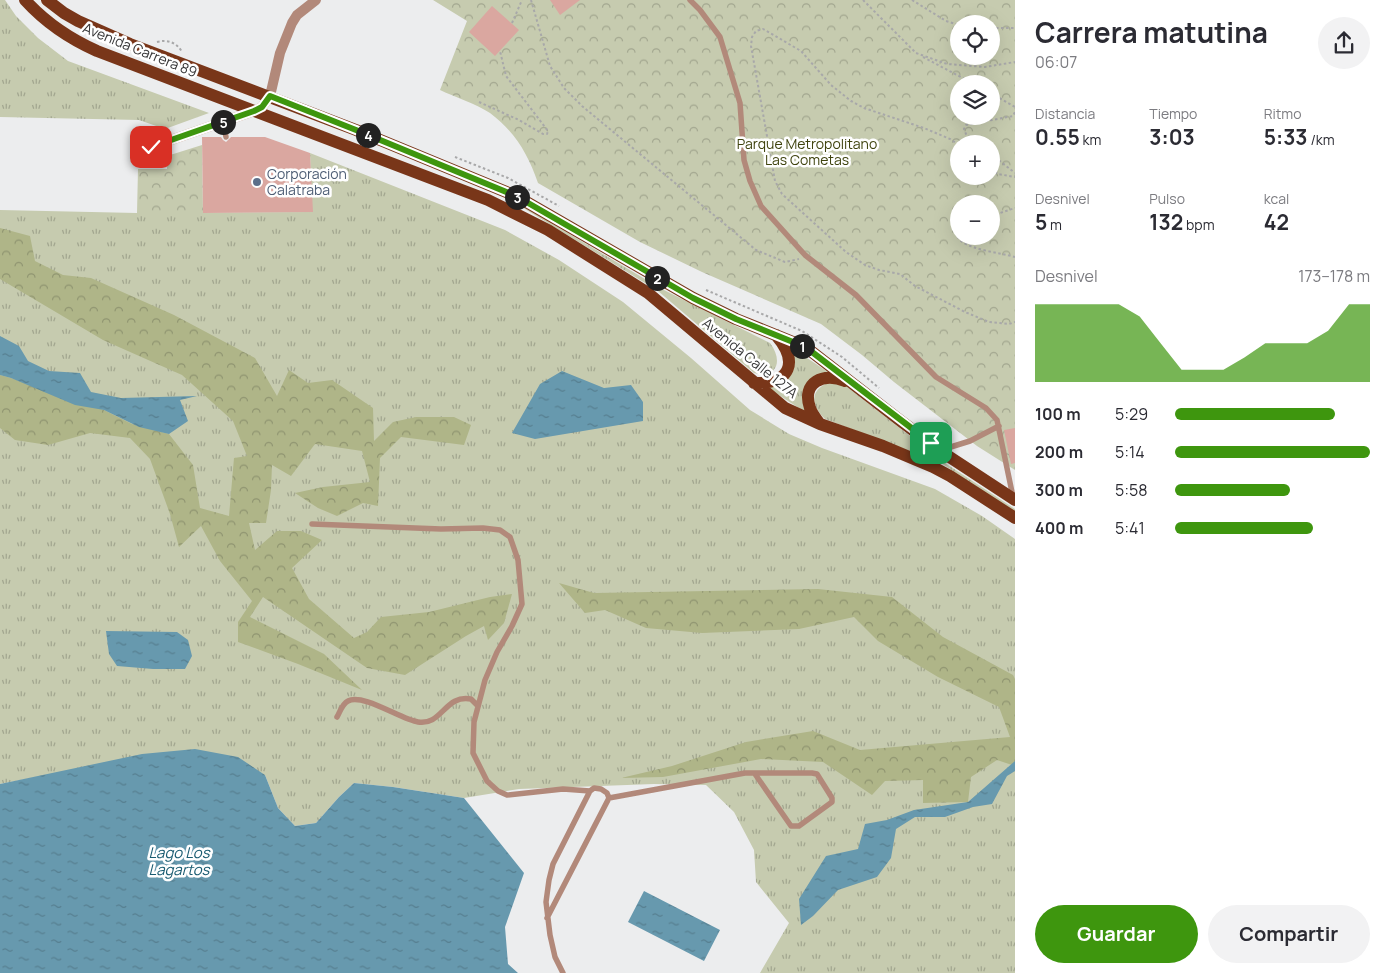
<!DOCTYPE html>
<html lang="es">
<meta charset="utf-8">
<style>
:root{--surface:#fff;--page:#f2f2f3;--text:#2b2b33;--muted:#7c7c81;--accent:#3e960e}
body{margin:0;font-family:Manrope,sans-serif;background:var(--page);color:var(--text);height:100vh;display:flex;flex-direction:column;font-size:19px;white-space:nowrap}
*{box-sizing:border-box;margin:0}
p{font-size:16px;color:var(--muted)}
.icon{flex:none;width:28px;height:28px;fill:none;stroke:currentColor;stroke-width:2;stroke-linecap:round;stroke-linejoin:round}
.map{position:relative;flex:1;overflow:hidden}
.side{display:flex;flex-direction:column;background:var(--surface);width:375px}
.side>*{flex:none}
.controls{position:absolute;left:950px;top:15px;display:grid;gap:10px}
.controls a{display:grid;place-items:center;width:50px;height:50px;border-radius:50%;background:var(--surface);box-shadow:0 5px 20px #0002;font-size:25px}
.pin{position:absolute;display:grid;place-items:center;width:42px;height:42px;color:#fff;margin:-21px;border-radius:10px;box-shadow:0 2px 8px #0006}
.km{position:absolute;width:25px;height:25px;margin:-12px;border-radius:50%;background:#222;color:#fff;font-size:14px;line-height:25px;text-align:center}
.round{display:grid;place-items:center;flex:none;width:52px;height:52px;border-radius:26px;background:var(--page)}
.overview{display:flex;align-items:center;justify-content:space-between;height:85px;padding:0 20px}
h1{font-size:28px;font-weight:700;line-height:38px}
.stats{display:grid;grid-template-columns:repeat(3,1fr);gap:8px;height:85px;padding:5px 20px}
.stats div{display:grid;align-content:center}
.stats b{font-size:21px;font-weight:700}
.stats small{font-size:14px;font-weight:400}
.stats p{font-size:14px}
.chart{height:140px;padding:10px 20px}
.chart p{display:flex;justify-content:space-between}
.chart svg{width:100%;height:90px;margin-top:5px;fill:var(--accent);opacity:.7}
.button{display:flex;gap:10px;margin-top:auto;padding:10px 20px}
.button a{flex:1;height:58px;border-radius:30px;background:var(--accent);color:#fff;font-size:20px;font-weight:700;line-height:58px;text-align:center}
.button a+a{background:var(--page);color:var(--text)}
ul{padding:0 20px;list-style:none;font-size:16px}
li{display:grid;grid-template-columns:80px 60px 1fr;align-items:center;height:38px}
li i{height:12px;border-radius:6px;background:var(--accent)}
main{display:flex;flex:1;min-height:0}
.map>svg:first-child{display:block}
.grass{fill:url(#grass-tufts)}
.forest{fill:url(#forest-crowns)}
.park{fill:url(#park-crowns);fill-rule:evenodd}
.water{fill:url(#water-ripples)}
.building{fill:#daa7a0}
.lines{fill:none;stroke-linecap:round;stroke-linejoin:round}
.path{stroke:#a8a8a9;stroke-width:2;stroke-dasharray:2.5 2.5;stroke-linecap:butt}
.service{stroke:#b2897a;stroke-width:5.5}
.minor{stroke:#b2897a;stroke-width:10}
.primary{stroke:#793619;stroke-width:12}
.route-casing{stroke:#fff;stroke-width:10}
.route{stroke:#3e960e;stroke-width:6}
.service-dot{fill:#5c6f8a;stroke:#fff;stroke-width:2}
.labels{text-anchor:middle;stroke-width:5;stroke-linejoin:round;paint-order:stroke}
.street-label{font-size:14px;fill:#373738;stroke:#fff}
.park-label{font-size:14px;fill:#3f430e;stroke:#fff}
.service-label{font-size:14px;fill:#4e5e75;stroke:#fff;text-anchor:start}
.water-label{font-size:15px;font-style:italic;fill:#1a5c72;stroke:#fff}
</style>
<main>
<div class="map">
<svg width="1015" height="973" viewBox="0 0 1015 973">
<defs>
<pattern id="grass-tufts" width="24" height="20" patternUnits="userSpaceOnUse" patternTransform="scale(1.25)"><rect width="24" height="20" fill="#c6cbaf"/><path d="M3 7l-1-3M5 7V3M7 7l1-3M15 17l-1-3M17 17v-4M19 17l1-3" fill="none" stroke="#a2a68f"/></pattern>
<pattern id="forest-crowns" width="20" height="18" patternUnits="userSpaceOnUse" patternTransform="scale(1.25)"><rect width="20" height="18" fill="#afb588"/><path d="M2 6a3 3 0 1 1 6 0M12 15a3 3 0 1 1 6 0" fill="none" stroke="#8f9470"/></pattern>
<pattern id="park-crowns" width="20" height="18" patternUnits="userSpaceOnUse" patternTransform="scale(1.25)"><rect width="20" height="18" fill="#c6cbaf"/><path d="M2 6a3 3 0 1 1 6 0M12 15a3 3 0 1 1 6 0" fill="none" stroke="#a2a68f"/></pattern>
<pattern id="water-ripples" width="26" height="14" patternUnits="userSpaceOnUse" patternTransform="scale(1.25)"><rect width="26" height="14" fill="#6799ae"/><path d="M2 4q2-2 4 0t4 0M15 11q2-2 4 0t4 0" fill="none" stroke="#567e8f"/></pattern>
</defs>
<rect width="100%" height="100%" fill="#ecedee"/>
<!-- grass -->
<path class="grass" d="M0,0h5l11,16 22,22 30,23 141,52 -44,16 -26,-9 -139,-3z
M310,153l195,77 54,30 64,42 68,56 59,52 39,24 33,14 113,41 47,27 33,23v434h-255l29,-50 -33,-41 -2,-32 -20,-38 -28,-27 -52,-1 -135,5 -55,9 -71,-11 -39,-4 -15,14 -23,26 -21,3 -17,-18 -13,-33h-218l-47,9v-574l137,3 175,-1z
M512,201l29,16 119,71 110,55c13,17 8,36 -16,30l-96,-82z
M792,348l36,24 -7,2 -16,38 -37,-24 26,-32z
M829,382l17,4 96,75 73,48v3l-74,-49 -116,-44c-14,-14 -16,-28 4,-37z"/>
<!-- forest -->
<path class="forest" d="M0,228l30,8 5,25 28,14 28,3 83,37 81,43 22,38 12,-26 19,13 24,-3 41,28 1,33 19,-19 23,-5h38l17,8 -7,20 -63,-8 -21,21 -2,48 -15,-3 -26,13 -19,-8 -23,-15 28,-6 47,-5 -8,-31 -47,-7 -24,32 -19,-11 -1,25 -5,33h-17l6,27 22,-19h24l21,9 -30,28 17,31 45,39 13,-6 14,-15 48,-5 61,-15 22,-3 -8,29 -16,17 -4,-14 -18,10 -61,39 -38,-7 -104,-71 -13,20 74,37 38,36 -64,-26 -60,-22v-20l14,-21 -32,-40 -19,-35 -22,21 -9,-33 -20,-55 -20,-21 -40,-5 -42,12 -33,-5 -15,-12v-53l11,3 93,32 28,14 37,10 24,31 7,43 29,8 5,-58 13,-2 -14,-35 -51,-46 -79,-35 -103,-61z
M559,583l35,10 224,-4 74,8 51,40 70,38 2,4v87l-18,-6 -26,17 -3,25 -45,1v-23l-38,1 -13,14 -49,-33 -62,-3 -98,18 -42,1 51,-12 74,-24 67,-11 47,19 150,-13 -11,-30 -61,-30 -60,-36 -24,-24 -55,12 -97,4 -56,-5 -41,-18 -20,3z"/>
<!-- park -->
<path class="park" d="M433,0h582v470l-38,-24 -83,-64 -32,-27 -41,-31 -119,-52 -62,-30 -102,-59c-10,-29 -23,-51 -48,-70 -14,-9 -35,-16 -50,-23l27,-69zM959,24h32v32h-32zM959,84h32v32h-32zM959,144h32v32h-32zM959,204h32v32h-32z
M202,145l1,68h-66l1,-44h29v-13z"/>
<!-- water -->
<path class="water" d="M0,336l19,10 9,15 21,10 31,2 11,19 30,6 76,-2 -17,4 8,21 -19,13 -30,-7 -35,-17 -29,-5 -64,-27 -11,-3z
M562,371l42,17 27,-3 12,17v19l-108,18 -23,-6 28,-49z
M106,631l71,1 11,8 4,16 -7,13h-32l-36,-3 -8,-12z
M195,749l43,8 27,18 13,33 17,18 21,-3 23,-26 15,-14 39,4 71,11 60,75 -19,54 3,37 10,9h-518v-189l142,-30z
M1015,761v10l-8,5 -15,28 -19,3 -28,10h-30l-19,12 -5,29 -14,19 -39,13 -25,26 -12,9 -2,-26 27,-43 32,-7 7,-25 22,-4 27,-10 54,-8z
M644,891l76,39 -16,31 -76,-39z"/>
<!-- building -->
<path class="building" d="M550,0h30l-20,15z
M492,6l27,24 -24,26 -26,-24z
M202,137h19l2,3 3,2 5,-5h34l45,16 3,59 -110,1z
M1015,428v35l-4,1 -7,-34z"/>
<g class="lines">
<!-- path -->
<path class="path" d="M531,0l19,66 14,22 18,18 174,144 29,12 14,-3
M863,0l53,53 31,11 38,3 30,-5
M912,0l34,21 13,4
M512,23l10,-23
M991,28h24
M157,42c11,-3 20,1 25,10
M923,57l51,27
M991,93l24,14
M479,102l40,18 24,14h4l1,-3 -42,-55 -6,-25
M978,144l-12,-10 -2,-5 2,-4 47,-9 2,-4
M959,145l-9,-6 -26,-11 -60,-20 -13,-7 -20,-16 -30,-34 -38,-22 -7,2 -4,6 -1,9 24,135 7,13 64,58 19,13 14,5 21,4 15,12 50,26 24,10 20,2 6,-2
M991,154l24,19
M455,157l53,21 51,28
M991,169l7,5 17,3
M991,216l24,-8
M959,228l-3,3c1,4 2,8 5,10 12,9 39,12 54,16
M706,290l96,41 40,26 37,31"/>
<!-- service -->
<path class="service" d="M690,0l10,10 20,27 20,66 4,57 6,21 11,25 44,49 51,40 80,82 50,31 11,12 16,77
M223,122l3,15
M941,450l29,-9 29,-15
M312,524l129,5 42,-1 17,2 10,7 8,23 4,44 -10,22 -15,26 -12,28 -11,42 -1,31 14,28 11,10 9,4 56,-6 27,2
M337,717c3,-5 5,-13 11,-16 15,-8 54,19 70,21 24,4 27,-28 53,-23l7,7
M609,798l136,-25h67l5,1 15,24v4l-33,24h-8l-36,-52
M547,918l62,-120
M563,973l-8,-16 -5,-22 -4,-33 3,-22 4,-16 37,-73 4,-3 7,1 6,4 2,5"/>
<!-- minor -->
<path class="minor" d="M151,147l103,-36 8,-4 8,-11 10,-43 12,-30 5,-8 19,-15"/>
<!-- primary -->
<path class="primary" d="M25,0c20,22 45,39 72,51l391,149 60,30 100,63 137,115 35,16 63,22 50,21 17,9 65,42
M47,0l17,13 14,8 52,23 226,86 160,66 177,102 43,21 57,23 19,10 90,70 43,32 70,46
M754,383c37,1 45,-21 22,-48
M820,424c-4,-5 -8,-10 -10,-16 -9,-26 14,-36 35,-27"/>
</g>
<g class="lines">
<!-- route casing -->
<g class="route-casing">
<path id="route" d="M151,147l103,-36 8,-4 8,-11 86,34 160,66 177,102 43,21 57,23 19,10 119,91"/>
</g>
<!-- route -->
<use href="#route" class="route"/>
</g>
<!-- markers -->
<circle class="service-dot" cx="257" cy="182" r="5"/>
<g class="labels">
<!-- street labels -->
<g class="street-label">
<text transform="translate(140 50) rotate(22)" y="5">Avenida Carrera 89</text>
<text transform="translate(750 358) rotate(39)" y="5">Avenida Calle 127A</text>
</g>
<!-- park labels -->
<g class="park-label">
<text x="807" y="149">Parque Metropolitano<tspan x="807" dy="16">Las Cometas</tspan></text>
</g>
<!-- service labels -->
<g class="service-label">
<text x="267" y="179">Corporación<tspan x="267" dy="16">Calatraba</tspan></text>
</g>
<!-- water labels -->
<g class="water-label">
<text x="179" y="858">Lago Los<tspan x="179" dy="17">Lagartos</tspan></text>
</g>
</g>
</svg>
<div class="controls">
<a><svg class="icon" aria-label="locate" viewBox="0 0 24 24"><circle cx="12" cy="12" r="6"/><path d="M12 2v4M12 18v4M2 12h4M18 12h4"/></svg></a>
<a><svg class="icon" aria-label="layers" viewBox="0 0 24 24"><path d="M12 4l9 5-9 5-9-5zM3 14l9 5 9-5"/></svg></a>
<a>+</a>
<a>−</a>
</div>
<div class="pin" style="left:931px;top:443px;background:#1e9e55"><svg class="icon" aria-label="arrive" viewBox="0 0 24 24"><path d="M6 21V4h12l-3 4 3 4H6"/></svg></div>
<div class="pin" style="left:151px;top:147px;background:#d93025"><svg class="icon" aria-label="check" viewBox="0 0 24 24"><path d="M5 12l5 5 9-10"/></svg></div>
<b class="km" style="left:802px;top:346px">1</b>
<b class="km" style="left:657px;top:278px">2</b>
<b class="km" style="left:517px;top:197px">3</b>
<b class="km" style="left:368px;top:135px">4</b>
<b class="km" style="left:223px;top:122px">5</b>
</div>
<section class="side">
<div class="overview"><div><h1>Carrera matutina</h1><p>06:07</p></div><a class="round"><svg class="icon" aria-label="share" viewBox="0 0 24 24"><path d="M12 15V3M7 8l5-5 5 5M5 13v7h14v-7"/></svg></a></div>
<div class="stats">
<div><p>Distancia</p><b>0.55<small> km</small></b></div>
<div><p>Tiempo</p><b>3:03</b></div>
<div><p>Ritmo</p><b>5:33<small> /km</small></b></div>
</div>
<div class="stats">
<div><p>Desnivel</p><b>5<small> m</small></b></div>
<div><p>Pulso</p><b>132<small> bpm</small></b></div>
<div><p>kcal</p><b>42</b></div>
</div>
<div class="chart"><p><span>Desnivel</span>173–178 m</p>
<svg viewBox="0 0 160 44" preserveAspectRatio="none"><path d="M0 44V6L10 6L20 6L30 6L40 6L50 12L60 25L70 38L80 38L90 38L100 32L110 25L120 25L130 25L140 19L150 6L160 6V44z"/></svg>
</div>
<ul>
<li><b>100 m</b>5:29<i style="width:82%"></i></li>
<li><b>200 m</b>5:14<i style="width:100%"></i></li>
<li><b>300 m</b>5:58<i style="width:59%"></i></li>
<li><b>400 m</b>5:41<i style="width:71%"></i></li>
</ul>
<div class="button"><a>Guardar</a><a>Compartir</a></div>
</section>
</main>
